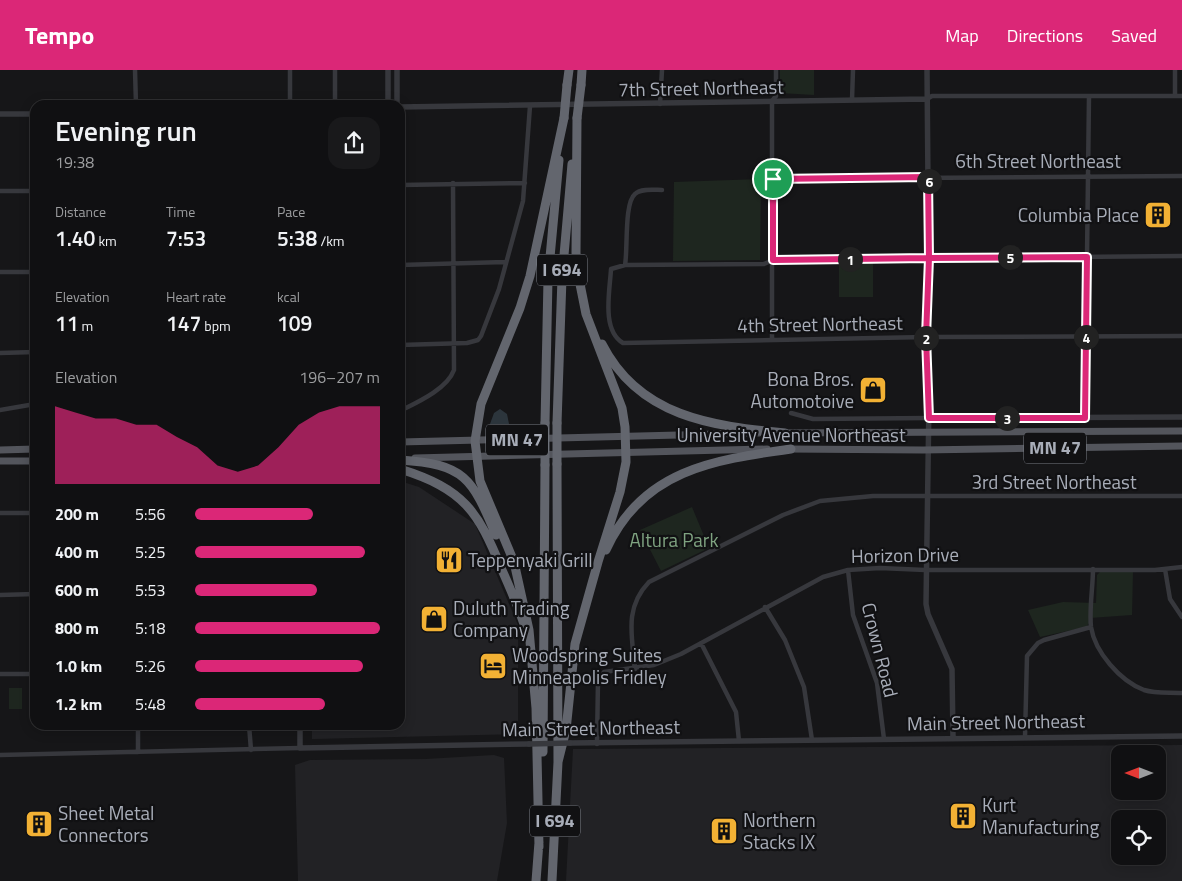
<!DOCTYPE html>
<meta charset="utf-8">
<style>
:root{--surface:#101012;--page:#19191b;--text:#f1f3f6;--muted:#9c9d9f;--line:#303032;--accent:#db2777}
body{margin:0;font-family:"Titillium Web",sans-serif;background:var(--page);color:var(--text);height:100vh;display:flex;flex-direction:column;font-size:19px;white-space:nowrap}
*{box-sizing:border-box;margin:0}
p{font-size:16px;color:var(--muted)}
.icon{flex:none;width:28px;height:28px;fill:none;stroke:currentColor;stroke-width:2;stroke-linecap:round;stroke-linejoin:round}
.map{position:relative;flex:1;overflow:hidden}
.side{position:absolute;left:30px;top:30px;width:375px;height:630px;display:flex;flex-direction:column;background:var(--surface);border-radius:15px;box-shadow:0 2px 12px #0003,0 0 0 1px var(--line)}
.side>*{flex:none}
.needle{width:32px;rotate:270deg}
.controls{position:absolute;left:1111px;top:675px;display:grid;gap:10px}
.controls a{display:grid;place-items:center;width:55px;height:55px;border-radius:10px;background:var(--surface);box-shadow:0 2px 12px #0003,0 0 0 1px var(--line);font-size:25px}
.pin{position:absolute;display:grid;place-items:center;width:42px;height:42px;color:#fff;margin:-21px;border:2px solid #fff;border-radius:50%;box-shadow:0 1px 5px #0007}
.km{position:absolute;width:25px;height:25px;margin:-12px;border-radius:50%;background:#222;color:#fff;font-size:14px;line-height:25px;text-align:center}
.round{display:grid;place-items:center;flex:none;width:52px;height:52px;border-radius:15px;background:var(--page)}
.overview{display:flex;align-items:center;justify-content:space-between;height:85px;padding:0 25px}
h1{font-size:28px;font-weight:600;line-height:38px}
.figures{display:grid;grid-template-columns:repeat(3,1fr);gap:8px;height:85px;padding:5px 25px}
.figures div{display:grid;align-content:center}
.figures b{font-size:21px;font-weight:600}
.figures small{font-size:14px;font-weight:400}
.figures p{font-size:14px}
.chart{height:140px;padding:10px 25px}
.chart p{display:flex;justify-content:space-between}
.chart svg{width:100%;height:90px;margin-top:5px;fill:var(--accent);opacity:.7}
ul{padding:0 25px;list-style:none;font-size:16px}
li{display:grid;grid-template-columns:80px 60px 1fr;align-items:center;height:38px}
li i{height:12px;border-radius:6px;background:var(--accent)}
header{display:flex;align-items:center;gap:30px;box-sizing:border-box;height:70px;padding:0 25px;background:var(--accent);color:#fff}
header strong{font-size:24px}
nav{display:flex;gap:28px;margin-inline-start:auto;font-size:18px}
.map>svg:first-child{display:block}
.built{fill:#222225;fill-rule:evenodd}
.green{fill:#1e261f}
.water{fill:#2c353c}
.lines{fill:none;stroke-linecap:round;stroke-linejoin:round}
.minor{stroke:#37383d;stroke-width:4.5}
.tertiary{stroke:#37383d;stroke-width:5.5}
.primary{stroke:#53555c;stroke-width:7}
.motorway{stroke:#63666e;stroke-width:9}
.tertiary-bridge{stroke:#37383d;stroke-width:5.5}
.motorway-bridge{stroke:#63666e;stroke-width:9}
.route-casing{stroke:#fff;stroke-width:10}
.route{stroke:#db2777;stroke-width:6}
.labels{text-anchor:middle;stroke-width:4.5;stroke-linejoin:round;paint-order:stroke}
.shield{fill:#111113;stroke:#7b7e86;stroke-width:1}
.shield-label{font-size:18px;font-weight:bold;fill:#a8adb8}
.street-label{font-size:19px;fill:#a8adb8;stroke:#111113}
.poi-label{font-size:19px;fill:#a8adb8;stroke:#111113;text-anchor:start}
.park-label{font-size:19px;fill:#7fa381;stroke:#111113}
</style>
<header>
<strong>Tempo</strong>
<nav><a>Map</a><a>Directions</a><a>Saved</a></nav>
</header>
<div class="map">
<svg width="1182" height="811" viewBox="0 0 1182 811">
<rect width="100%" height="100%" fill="#161618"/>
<!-- built -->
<path class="built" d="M400,411l19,6 56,37 43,101v109l-206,5v-14h88z
M1182,675v136h-616l7,-132zM1120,684h38v37h-38zM1120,749h38v37h-38z
M494,685l10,3 3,65 -10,58h-199l-3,-116 15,-5 116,-1z"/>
<!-- green -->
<path class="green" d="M780,0h34v25l-34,-2z
M761,109l-1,81 -87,1 1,-79z
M839,192h34v35h-34z
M692,437l17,41 -48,23 -21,-41z
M1100,502h33l-1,43 -42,3v4l-4,5 -46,10 -12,-27 35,-8 33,1 1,-28z
M9,618h13v21h-13z"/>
<!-- water -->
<path class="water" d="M500,339l7,5 2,10 -12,2 -7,-2 4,-11z"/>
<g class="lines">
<!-- minor -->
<path class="minor" d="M135,0l1,35
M290,0v35
M1175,26v-26
M927,29l5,-3h250
M852,30l1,-30
M660,34l2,-34
M335,35v-35
M773,109l409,-3
M400,115l125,-2
M0,121h35
M1182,186l-409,4 -9,4 -139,1 -14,4c-1,21 -10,61 12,74l303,-6 256,-1
M400,195l105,-3
M625,195c3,-16 -1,-62 10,-71 6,-6 20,-4 27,-4
M0,202h35
M772,270v-239l4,-5v-26
M400,275l67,-2 11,-3 3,-4 18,-47 24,-88 7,-95
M0,283l35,-1
M0,340l35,-6
M400,341c18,-9 47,-22 54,-41l-1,-187
M791,343l22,6 116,-1
M1085,348l4,-322
M0,443h35
M1093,499c0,18 -4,40 -2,58 4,25 29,54 53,63 12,4 26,2 38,3
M1165,499l5,30 12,18
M848,500l5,45 24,68 7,56
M0,525l35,-1
M765,537l20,33 19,47 8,53
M701,573l35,69 3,29
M635,599c-3,-33 -11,-61 14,-87l134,-67 37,-14 53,-5h309
M0,604h35
M138,655v27
M249,655l2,25
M1025,667l2,-81 11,-13 6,-3 47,-13
M597,674l1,-64 6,-8 50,-7 27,-11 142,-77 25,-7 32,-2 45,2h230l27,-3
M0,685l300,-7"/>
<!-- tertiary -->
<path class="tertiary" d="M388,0v35
M927,0l2,228 -3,39 3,64 -3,203 2,10 24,55 1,69
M397,35v-35
M400,37l527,-8
M0,44h35
M929,348l253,-1
M300,655v23l229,-4
M570,673l612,-7"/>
<!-- primary -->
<path class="primary" d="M780,363l402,-2
M400,372l359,-9
M787,379l136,1 259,-4
M0,380l35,-1
M415,388l352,-9
M0,391h35"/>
<!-- motorway -->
<path class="motorway" d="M567,15l2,-15
M581,15l1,-15
M602,274c37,73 110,82 183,89
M545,353l3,-144 11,-119
M557,353l5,-145 10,-114
M400,390c65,4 72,18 96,75
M400,399c64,20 78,42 102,101 8,18 16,36 22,54
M606,480c36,-80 107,-90 185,-101
M543,682l2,-287
M558,692l8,-32 9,-86 23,-82 22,-70 6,-30 -1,-35 -3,-19 -36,-94 -7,-35 -3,-26 1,-135
M539,777l-3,-139 -7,-78 -15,-68 -34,-81 -5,-40 6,-37 39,-96 10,-32 34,-158
M536,811l3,-39
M552,811l6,-119 -1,-298"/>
<!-- tertiary-bridge -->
<path class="tertiary-bridge" d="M529,674l41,-1"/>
<!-- motorway-bridge -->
<path class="motorway-bridge" d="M564,48l3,-33
M577,48l4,-33
M545,353v42
M557,353v41"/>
</g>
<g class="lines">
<!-- route casing -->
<g class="route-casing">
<path id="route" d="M773,109v81l156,-2 -3,79 3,81h156l2,-161 -158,1 -1,-81 -155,2"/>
</g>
<!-- route -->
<use href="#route" class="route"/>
</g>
<!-- icons -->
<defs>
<g id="building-square" transform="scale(1.4375)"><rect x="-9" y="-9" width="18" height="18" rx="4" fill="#f2b134" stroke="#111113"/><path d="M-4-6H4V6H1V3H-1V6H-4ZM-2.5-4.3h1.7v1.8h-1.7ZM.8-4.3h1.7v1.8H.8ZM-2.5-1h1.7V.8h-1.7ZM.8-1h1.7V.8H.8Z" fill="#111"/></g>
<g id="shop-square" transform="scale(1.4375)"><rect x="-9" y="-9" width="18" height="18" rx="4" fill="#f2b134" stroke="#111113"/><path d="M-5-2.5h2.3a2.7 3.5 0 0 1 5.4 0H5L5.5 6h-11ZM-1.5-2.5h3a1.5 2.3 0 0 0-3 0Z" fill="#111"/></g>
<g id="restaurant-square" transform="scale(1.4375)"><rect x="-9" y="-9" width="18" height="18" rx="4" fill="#f2b134" stroke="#111113"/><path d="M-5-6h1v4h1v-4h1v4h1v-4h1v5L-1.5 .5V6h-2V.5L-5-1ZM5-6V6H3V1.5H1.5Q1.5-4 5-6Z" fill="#111"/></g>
<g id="hotel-square" transform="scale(1.4375)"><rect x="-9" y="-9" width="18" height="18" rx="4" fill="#f2b134" stroke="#111113"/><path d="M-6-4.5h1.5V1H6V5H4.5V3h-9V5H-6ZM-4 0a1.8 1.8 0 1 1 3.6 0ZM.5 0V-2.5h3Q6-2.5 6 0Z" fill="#111"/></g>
</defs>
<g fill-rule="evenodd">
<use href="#building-square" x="1158" y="145"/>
<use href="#shop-square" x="873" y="320"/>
<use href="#restaurant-square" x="449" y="490"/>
<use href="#shop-square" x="434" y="549"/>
<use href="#hotel-square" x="493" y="596"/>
<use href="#building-square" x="963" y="746"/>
<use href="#building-square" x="39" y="754"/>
<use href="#building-square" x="724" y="761"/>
</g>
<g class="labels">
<!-- shield labels -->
<g class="shield">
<rect x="537" y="184.5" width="50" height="31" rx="4"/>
<rect x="486" y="354.5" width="62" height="31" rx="4"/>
<rect x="1024" y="362.5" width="62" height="31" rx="4"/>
<rect x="530" y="735.5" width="50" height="31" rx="4"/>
</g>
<g class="shield-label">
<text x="562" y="206">I 694</text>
<text x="517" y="376">MN 47</text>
<text x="1055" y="384">MN 47</text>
<text x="555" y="757">I 694</text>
</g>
<!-- street labels -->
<g class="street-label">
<text transform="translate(701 18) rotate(-1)" y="7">7th Street Northeast</text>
<text x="1038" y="98">6th Street Northeast</text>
<text transform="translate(820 254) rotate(-1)" y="7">4th Street Northeast</text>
<text x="791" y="372">University Avenue Northeast</text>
<text x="1054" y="419">3rd Street Northeast</text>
<text transform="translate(905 485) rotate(-1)" y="7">Horizon Drive</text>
<text transform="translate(880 580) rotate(76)" y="7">Crown Road</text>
<text transform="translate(996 652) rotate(-1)" y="7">Main Street Northeast</text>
<text transform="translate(591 658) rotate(-1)" y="7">Main Street Northeast</text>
</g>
<!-- poi labels -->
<g class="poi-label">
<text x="1139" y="152" text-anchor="end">Columbia Place</text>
<text x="854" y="316" text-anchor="end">Bona Bros.<tspan x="854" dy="22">Automotoive</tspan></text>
<text x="468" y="497">Teppenyaki Grill</text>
<text x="453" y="545">Duluth Trading<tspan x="453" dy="22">Company</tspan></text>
<text x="512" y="592">Woodspring Suites<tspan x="512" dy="22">Minneapolis Fridley</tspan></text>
<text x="982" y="742">Kurt<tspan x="982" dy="22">Manufacturing</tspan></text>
<text x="58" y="750">Sheet Metal<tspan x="58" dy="22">Connectors</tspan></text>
<text x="743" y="757">Northern<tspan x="743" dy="22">Stacks IX</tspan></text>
</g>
<!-- park labels -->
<g class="park-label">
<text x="674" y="477">Altura Park</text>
</g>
</g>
</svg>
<div class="controls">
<a><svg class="needle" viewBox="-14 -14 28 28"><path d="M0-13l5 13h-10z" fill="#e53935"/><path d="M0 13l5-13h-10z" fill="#9c9d9f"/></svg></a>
<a><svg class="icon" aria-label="locate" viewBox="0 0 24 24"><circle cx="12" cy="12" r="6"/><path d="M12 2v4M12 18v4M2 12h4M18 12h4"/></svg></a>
</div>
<div class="pin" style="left:773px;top:109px;background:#1e9e55"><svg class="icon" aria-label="arrive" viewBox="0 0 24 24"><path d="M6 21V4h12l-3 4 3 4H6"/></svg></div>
<b class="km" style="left:850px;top:189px">1</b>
<b class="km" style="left:926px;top:268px">2</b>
<b class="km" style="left:1007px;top:348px">3</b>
<b class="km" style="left:1086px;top:267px">4</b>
<b class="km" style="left:1010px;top:187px">5</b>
<b class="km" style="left:929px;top:111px">6</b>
<section class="side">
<div class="overview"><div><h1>Evening run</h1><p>19:38</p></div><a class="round"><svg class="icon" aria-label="share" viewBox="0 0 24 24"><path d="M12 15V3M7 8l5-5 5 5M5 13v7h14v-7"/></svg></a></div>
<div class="figures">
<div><p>Distance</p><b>1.40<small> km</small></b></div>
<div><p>Time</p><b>7:53</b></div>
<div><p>Pace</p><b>5:38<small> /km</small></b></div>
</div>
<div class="figures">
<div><p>Elevation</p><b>11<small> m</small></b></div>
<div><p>Heart rate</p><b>147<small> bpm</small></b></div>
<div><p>kcal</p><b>109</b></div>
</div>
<div class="chart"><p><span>Elevation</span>196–207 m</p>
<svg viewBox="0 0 160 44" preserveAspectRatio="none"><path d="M0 44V6L10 9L20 12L30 12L40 15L50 15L60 21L70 26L80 35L90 38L100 35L110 26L120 15L130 9L140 6L150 6L160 6V44z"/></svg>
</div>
<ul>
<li><b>200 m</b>5:56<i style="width:64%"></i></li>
<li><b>400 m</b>5:25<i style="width:92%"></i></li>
<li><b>600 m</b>5:53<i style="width:66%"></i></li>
<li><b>800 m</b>5:18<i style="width:100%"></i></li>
<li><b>1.0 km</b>5:26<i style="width:91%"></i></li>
<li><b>1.2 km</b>5:48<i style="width:70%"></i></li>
</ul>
</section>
</div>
